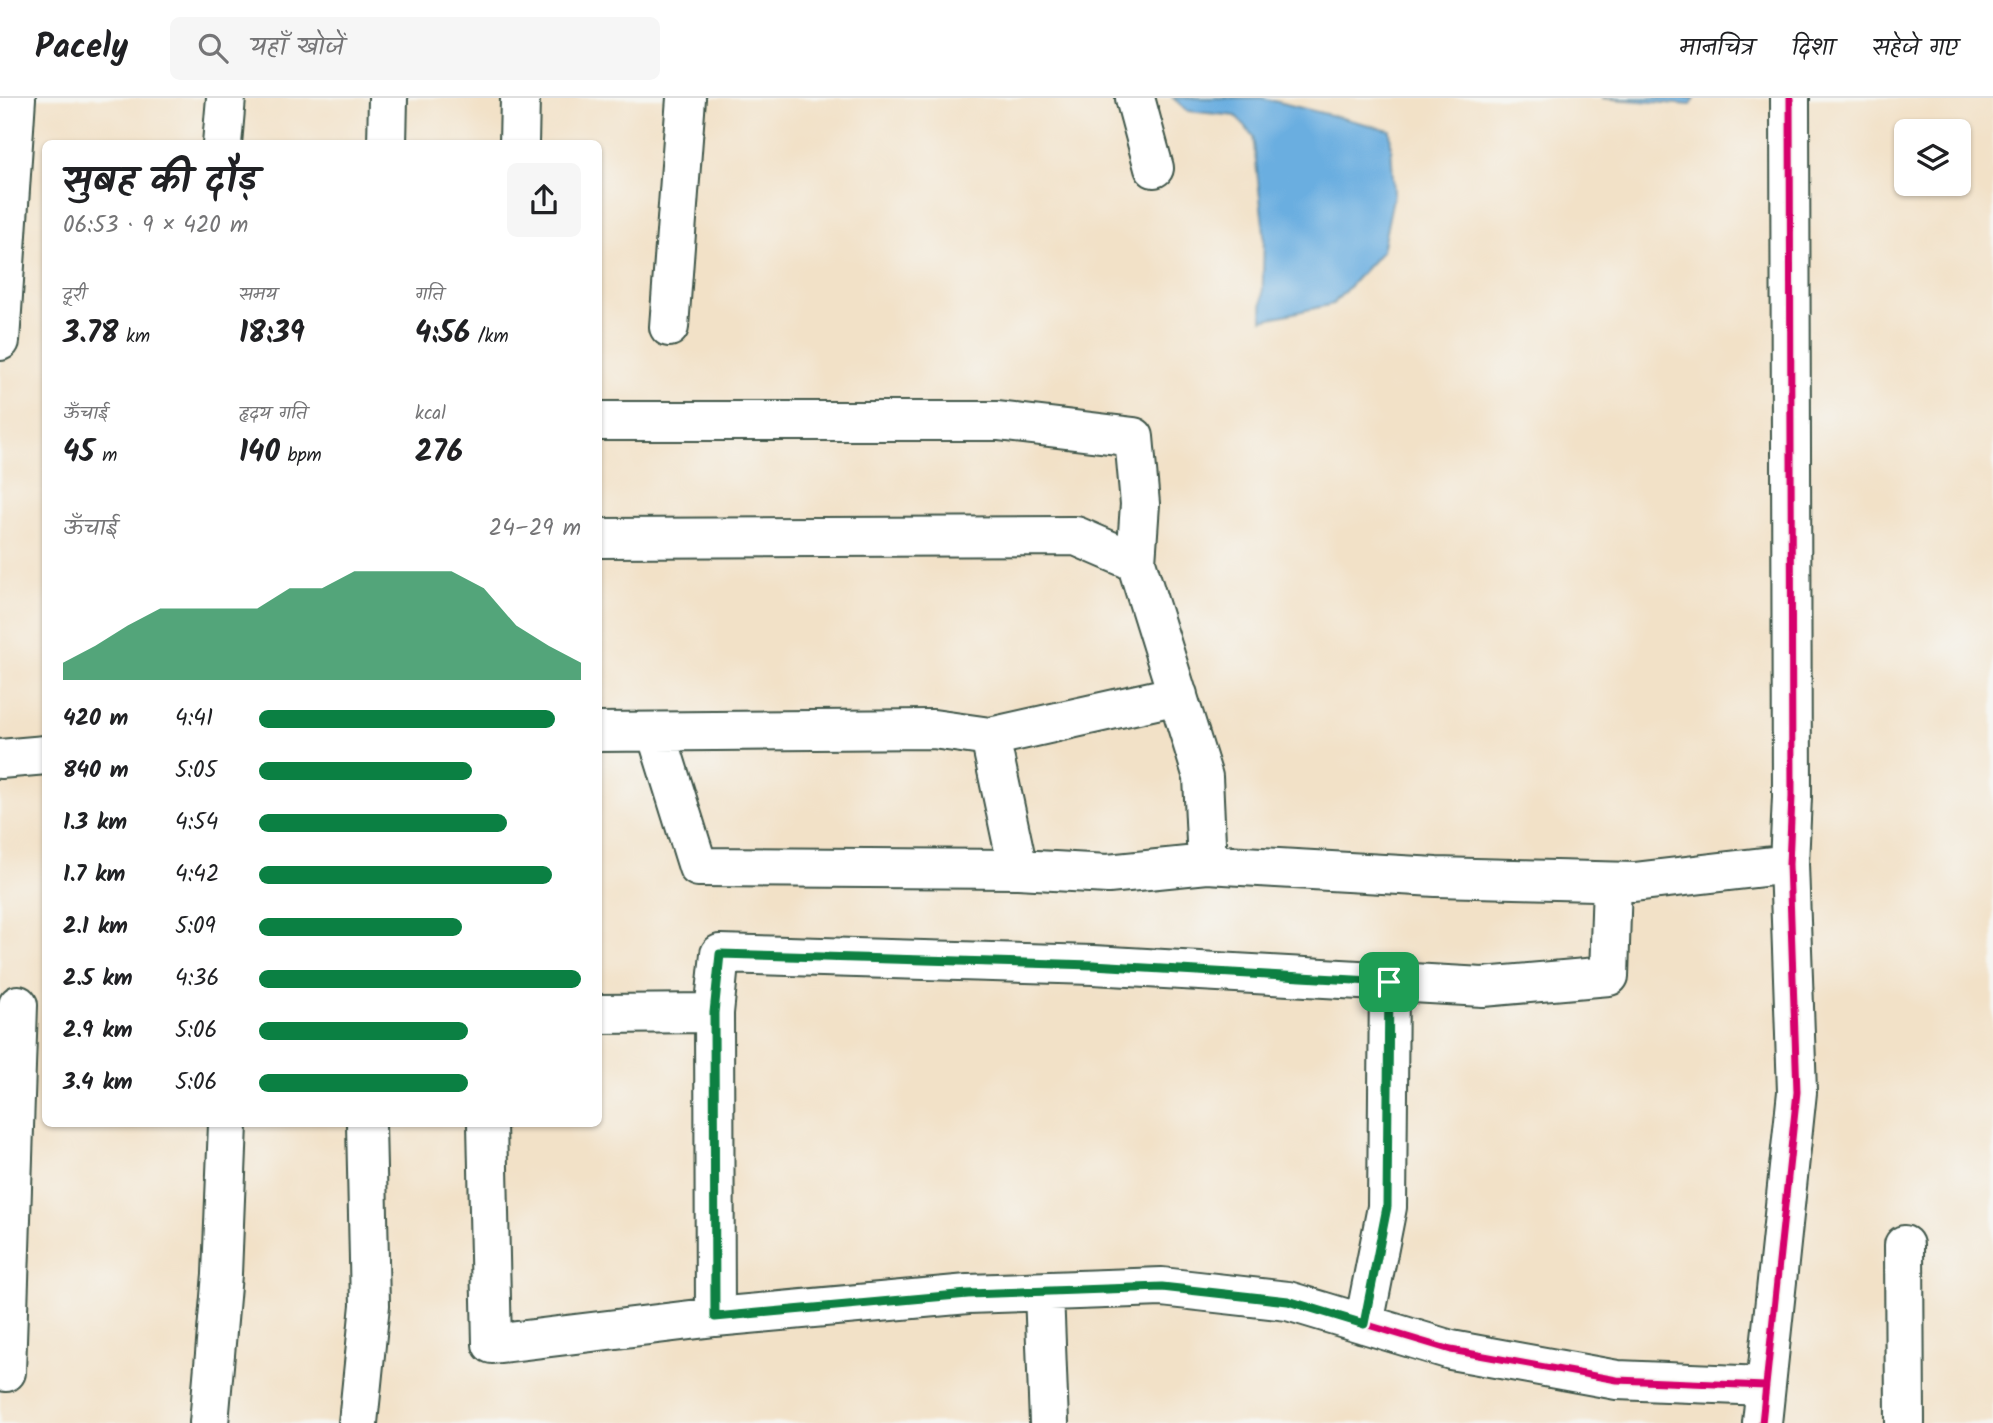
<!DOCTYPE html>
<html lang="hi">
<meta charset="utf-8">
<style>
:root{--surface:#fff;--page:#f6f6f6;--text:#202124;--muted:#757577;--line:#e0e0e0;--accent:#0b8043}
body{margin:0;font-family:Kalam,"Playpen Sans Deva",sans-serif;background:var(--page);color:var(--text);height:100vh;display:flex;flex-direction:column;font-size:26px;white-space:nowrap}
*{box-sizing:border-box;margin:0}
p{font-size:23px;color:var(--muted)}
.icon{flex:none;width:38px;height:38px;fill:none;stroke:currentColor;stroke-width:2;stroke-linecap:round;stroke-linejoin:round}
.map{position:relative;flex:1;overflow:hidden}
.side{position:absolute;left:42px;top:42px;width:560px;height:987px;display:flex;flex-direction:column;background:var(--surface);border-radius:10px;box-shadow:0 2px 5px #0004}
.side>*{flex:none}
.tools{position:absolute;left:1894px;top:21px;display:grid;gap:14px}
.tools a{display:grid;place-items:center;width:77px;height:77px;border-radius:10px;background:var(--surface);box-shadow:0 2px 5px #0004;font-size:35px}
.pin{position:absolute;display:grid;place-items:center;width:60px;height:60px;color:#fff;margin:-30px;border-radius:14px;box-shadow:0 4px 10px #0006}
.round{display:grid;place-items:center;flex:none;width:74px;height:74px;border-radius:10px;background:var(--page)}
.head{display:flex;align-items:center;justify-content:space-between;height:119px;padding:0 21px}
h1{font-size:38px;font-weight:800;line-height:52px}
.figures{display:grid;grid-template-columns:repeat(3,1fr);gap:10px;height:119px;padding:7px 21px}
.figures div{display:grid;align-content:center}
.figures b{font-size:30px;font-weight:800}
.figures small{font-size:19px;font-weight:400}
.figures p{font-size:19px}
.chart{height:196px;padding:14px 21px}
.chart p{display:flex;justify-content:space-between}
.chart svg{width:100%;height:126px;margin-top:7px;fill:var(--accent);opacity:.7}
ul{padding:0 21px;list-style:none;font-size:23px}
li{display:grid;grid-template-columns:112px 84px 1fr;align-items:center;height:52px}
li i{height:18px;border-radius:9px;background:var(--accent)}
header{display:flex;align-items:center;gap:42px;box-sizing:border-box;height:98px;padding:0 35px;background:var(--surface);border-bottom:2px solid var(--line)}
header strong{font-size:33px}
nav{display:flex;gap:38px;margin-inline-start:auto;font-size:24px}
.search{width:490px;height:63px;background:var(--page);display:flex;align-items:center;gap:18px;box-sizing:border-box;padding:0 24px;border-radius:10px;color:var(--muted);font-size:26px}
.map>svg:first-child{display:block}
.water{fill:#6baee0;stroke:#45768a;stroke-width:2}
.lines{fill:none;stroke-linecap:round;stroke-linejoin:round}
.street-casing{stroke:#3f564a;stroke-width:42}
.secondary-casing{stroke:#3f564a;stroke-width:42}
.street{stroke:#fff;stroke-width:38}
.secondary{stroke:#fff;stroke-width:38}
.cycleway-casing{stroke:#f6f6f2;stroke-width:11}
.cycleway{stroke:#d6006c;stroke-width:7}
.route-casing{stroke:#fff;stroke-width:14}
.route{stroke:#0b8043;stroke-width:9}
</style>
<header>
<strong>Pacely</strong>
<div class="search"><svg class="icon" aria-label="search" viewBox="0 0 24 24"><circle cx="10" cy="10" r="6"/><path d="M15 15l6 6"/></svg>यहाँ खोजें</div>
<nav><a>मानचित्र</a><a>दिशा</a><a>सहेजे गए</a></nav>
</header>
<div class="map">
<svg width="1993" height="1325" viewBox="0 0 1993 1325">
<rect width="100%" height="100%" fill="#f6f6f2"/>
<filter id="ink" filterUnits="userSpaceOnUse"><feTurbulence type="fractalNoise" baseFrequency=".0143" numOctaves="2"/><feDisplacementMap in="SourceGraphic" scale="14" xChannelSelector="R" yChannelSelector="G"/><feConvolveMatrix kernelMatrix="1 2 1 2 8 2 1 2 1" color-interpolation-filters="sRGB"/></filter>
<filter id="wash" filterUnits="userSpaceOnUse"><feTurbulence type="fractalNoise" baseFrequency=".00686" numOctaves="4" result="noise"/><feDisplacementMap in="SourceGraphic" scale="28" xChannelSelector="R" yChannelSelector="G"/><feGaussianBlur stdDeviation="1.57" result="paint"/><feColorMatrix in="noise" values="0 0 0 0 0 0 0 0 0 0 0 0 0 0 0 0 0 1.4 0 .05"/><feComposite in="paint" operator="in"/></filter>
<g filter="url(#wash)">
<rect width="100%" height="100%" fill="#f2e1c7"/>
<!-- water -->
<path class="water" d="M1173,0h89l128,32 4,63 -12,58 -49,53 -71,16 2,-87 -11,-97 -17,-20 -48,-5z
M1602,0h93l-4,7z"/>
</g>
<g filter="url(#ink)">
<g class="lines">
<!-- street casing -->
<g class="street-casing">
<path id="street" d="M222,46l4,-46
M387,46l1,-46
M519,46l1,-46
M669,229l17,-229
M0,243l16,-243
M598,323h400l136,16 6,67 -4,58 67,215 4,87
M598,440l478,-2 60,26
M598,634l335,-3 57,8 28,132
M656,634l42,135 320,2 90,5 99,-10 229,13 198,5 155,-18
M990,639l188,-42
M0,661l46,-4
M714,915l1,304 253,-23 194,-7 126,14 163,49 166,30 148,6
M598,916l116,-1 6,-59 373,11 390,22 126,-11 3,-94
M487,1026l5,220 223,-27
M1904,1147l1,178
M1044,1194l5,131
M1364,1226l23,-117 2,-225
M6,1274l12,-367
M209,1325l13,-149 6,-150
M358,1325l12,-118 -4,-181
M1762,1325l35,-331 -8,-228 3,-67 -2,-699"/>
</g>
<!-- secondary casing -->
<g class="secondary-casing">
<path id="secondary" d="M1135,0l19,70"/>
</g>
<!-- street -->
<use href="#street" class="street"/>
<!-- secondary -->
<use href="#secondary" class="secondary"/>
<!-- cycleway casing -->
<g class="cycleway-casing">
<path id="cycleway" d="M714,915l1,304 253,-23 194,-7 126,14 163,49 166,30 148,6
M1762,1325l35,-331 -8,-228 3,-67 -2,-699"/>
</g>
<!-- cycleway -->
<use href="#cycleway" class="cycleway"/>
</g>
</g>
<g class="lines" filter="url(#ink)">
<!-- route casing -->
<g class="route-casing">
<path id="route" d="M720,856l373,11 296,17 -2,225 -23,117 -76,-23 -126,-14 -194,7 -253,23 -1,-304z"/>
</g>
<!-- route -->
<use href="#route" class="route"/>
</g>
</svg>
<div class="tools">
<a><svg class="icon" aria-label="layers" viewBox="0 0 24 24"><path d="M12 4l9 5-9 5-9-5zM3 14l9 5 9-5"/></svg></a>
</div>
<div class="pin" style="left:1389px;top:884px;background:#1e9e55"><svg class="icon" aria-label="arrive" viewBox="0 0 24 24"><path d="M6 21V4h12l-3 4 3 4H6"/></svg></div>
<section class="side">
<div class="head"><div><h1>सुबह की दौड़</h1><p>06:53 · 9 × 420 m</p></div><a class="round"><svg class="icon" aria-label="share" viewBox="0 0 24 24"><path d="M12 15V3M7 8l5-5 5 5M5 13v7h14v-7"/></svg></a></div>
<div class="figures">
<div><p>दूरी</p><b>3.78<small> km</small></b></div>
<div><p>समय</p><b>18:39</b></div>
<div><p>गति</p><b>4:56<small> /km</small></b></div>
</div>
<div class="figures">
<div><p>ऊँचाई</p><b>45<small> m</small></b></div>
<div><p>हृदय गति</p><b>140<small> bpm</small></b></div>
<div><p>kcal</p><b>276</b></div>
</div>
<div class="chart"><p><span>ऊँचाई</span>24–29 m</p>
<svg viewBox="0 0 160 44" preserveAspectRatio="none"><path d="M0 44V38L10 32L20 25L30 19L40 19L50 19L60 19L70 12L80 12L90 6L100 6L110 6L120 6L130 12L140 25L150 32L160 38V44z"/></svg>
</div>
<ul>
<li><b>420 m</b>4:41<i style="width:92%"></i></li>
<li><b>840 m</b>5:05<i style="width:66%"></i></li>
<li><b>1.3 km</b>4:54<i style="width:77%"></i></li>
<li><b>1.7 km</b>4:42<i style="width:91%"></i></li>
<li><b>2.1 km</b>5:09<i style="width:63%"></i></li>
<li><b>2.5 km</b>4:36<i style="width:100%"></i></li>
<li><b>2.9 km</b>5:06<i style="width:65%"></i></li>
<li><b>3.4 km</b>5:06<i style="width:65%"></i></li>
</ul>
</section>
</div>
